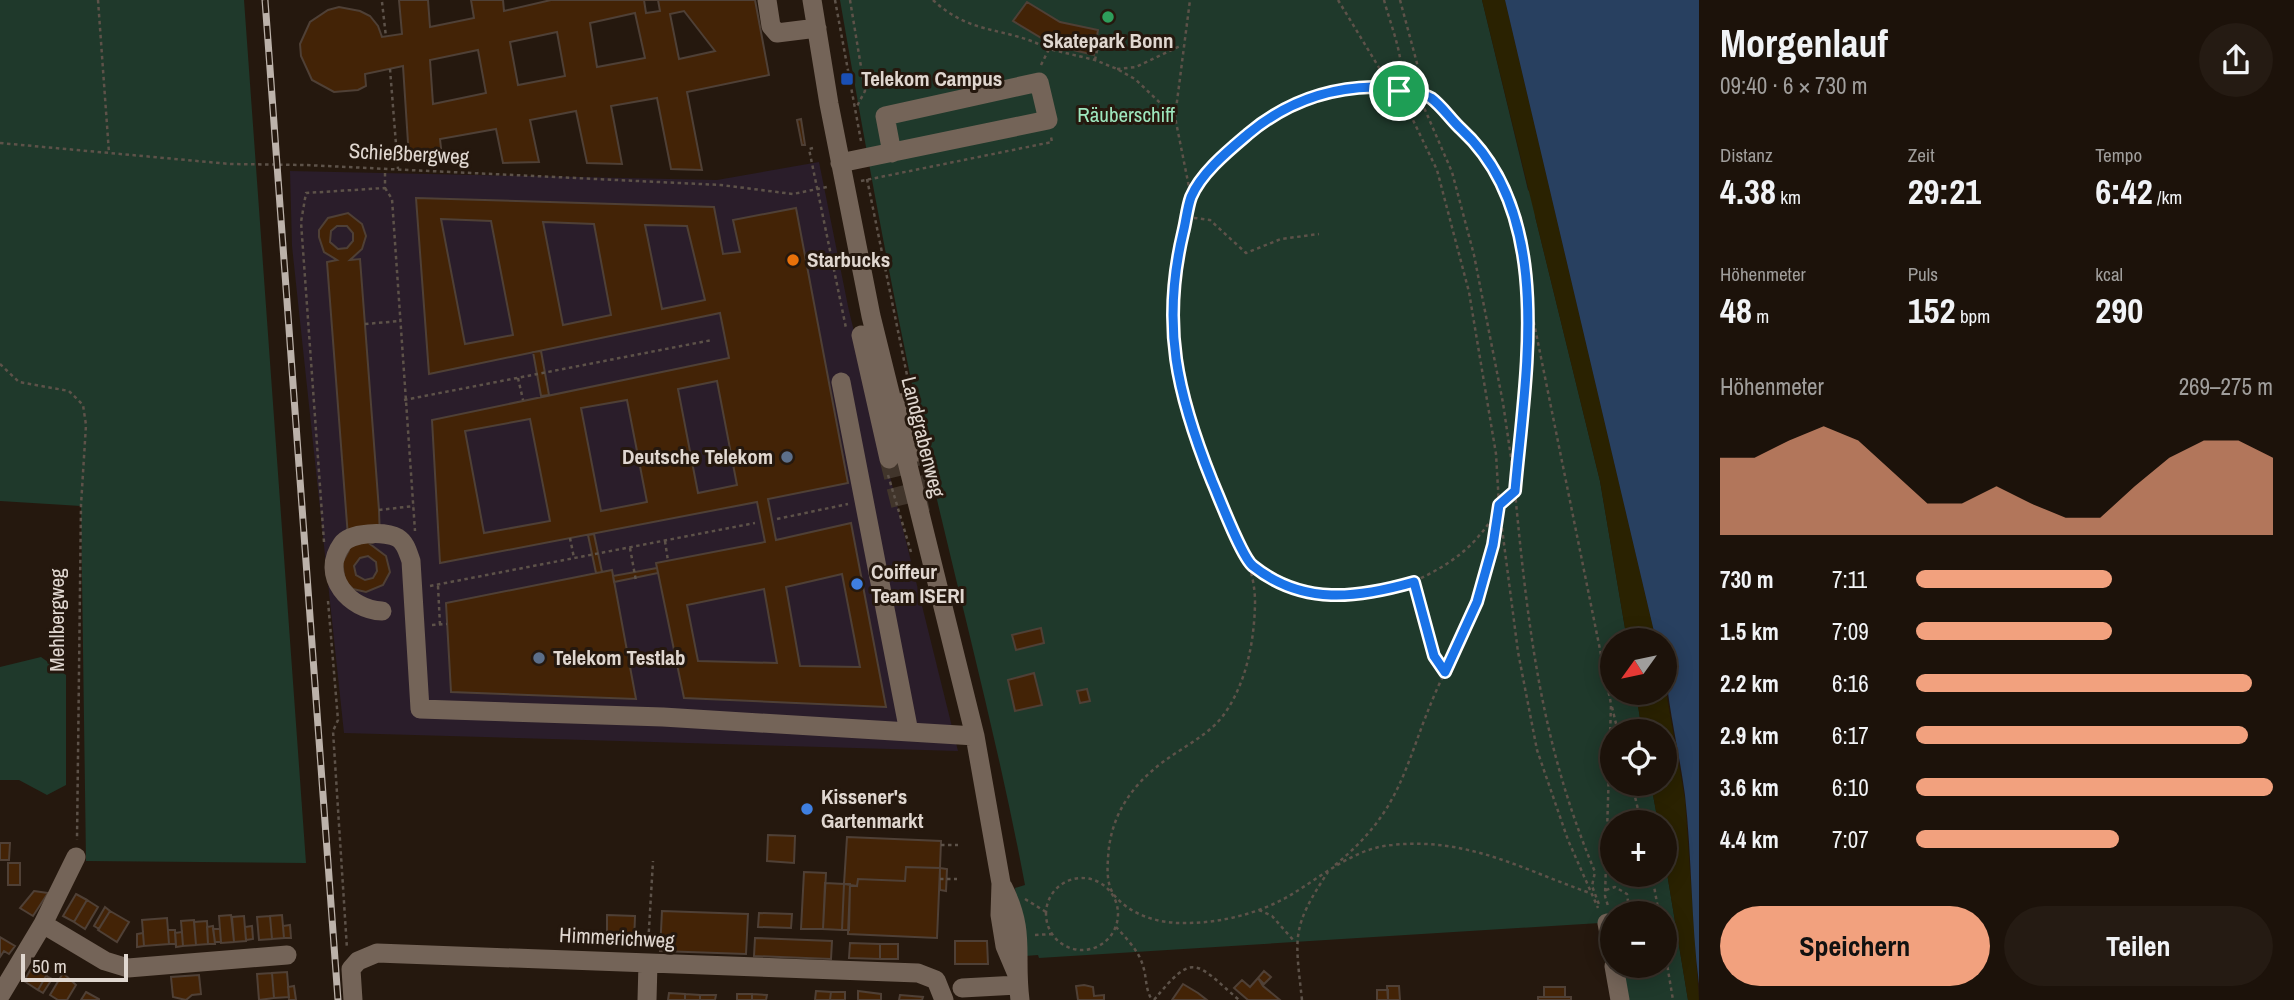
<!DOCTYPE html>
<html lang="de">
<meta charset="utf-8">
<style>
:root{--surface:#1c120a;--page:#251b13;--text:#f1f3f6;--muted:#a09e9c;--line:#3a322b;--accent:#f2a17e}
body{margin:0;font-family:"Archivo Narrow",sans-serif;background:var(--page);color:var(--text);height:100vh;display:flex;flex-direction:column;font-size:26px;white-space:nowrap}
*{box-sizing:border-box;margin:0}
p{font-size:23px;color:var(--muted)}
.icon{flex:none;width:38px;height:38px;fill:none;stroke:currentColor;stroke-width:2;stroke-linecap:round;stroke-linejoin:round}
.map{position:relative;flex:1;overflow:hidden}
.panel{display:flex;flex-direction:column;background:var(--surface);width:595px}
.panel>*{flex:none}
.needle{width:46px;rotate:237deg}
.tools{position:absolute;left:1600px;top:628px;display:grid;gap:14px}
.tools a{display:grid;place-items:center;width:77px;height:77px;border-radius:50%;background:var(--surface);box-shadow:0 4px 18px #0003,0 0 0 2px var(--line);font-size:35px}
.scale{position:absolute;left:21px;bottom:18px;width:107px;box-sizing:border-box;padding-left:7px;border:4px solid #e0d7d0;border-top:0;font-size:19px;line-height:24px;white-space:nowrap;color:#e0d7d0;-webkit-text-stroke:5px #25180e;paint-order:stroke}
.pin{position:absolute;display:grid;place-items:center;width:60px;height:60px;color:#fff;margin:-30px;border:4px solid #fff;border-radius:50%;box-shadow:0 2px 7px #0007}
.round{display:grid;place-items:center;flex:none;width:74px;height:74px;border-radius:37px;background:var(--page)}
.head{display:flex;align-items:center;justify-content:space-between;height:119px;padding:0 21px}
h1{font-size:38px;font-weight:700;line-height:52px}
.stats{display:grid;grid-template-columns:repeat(3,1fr);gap:10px;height:119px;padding:7px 21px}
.stats div{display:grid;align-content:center}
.stats b{font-size:35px;font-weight:700}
.stats small{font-size:19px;font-weight:400}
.stats p{font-size:19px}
.chart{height:196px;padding:14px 21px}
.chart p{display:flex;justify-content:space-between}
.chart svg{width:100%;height:126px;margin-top:7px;fill:var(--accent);opacity:.7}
.cta{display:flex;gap:14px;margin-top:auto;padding:14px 21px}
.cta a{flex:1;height:80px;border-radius:42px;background:var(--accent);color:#111;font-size:28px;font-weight:700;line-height:80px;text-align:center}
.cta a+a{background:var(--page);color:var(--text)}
ul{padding:0 21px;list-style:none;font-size:23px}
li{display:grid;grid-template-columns:112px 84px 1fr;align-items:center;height:52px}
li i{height:18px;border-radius:9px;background:var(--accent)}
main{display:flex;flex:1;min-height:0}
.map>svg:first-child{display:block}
.commercial{fill:#2a1d2a}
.green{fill:#1f392b;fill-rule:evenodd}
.sand{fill:#2a2201}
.water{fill:#284060}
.building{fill:#432306;stroke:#4f4036;stroke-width:2;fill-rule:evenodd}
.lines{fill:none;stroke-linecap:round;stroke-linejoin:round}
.minor-tunnel{stroke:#41352b;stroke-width:19;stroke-dasharray:19 10;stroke-linecap:butt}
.path{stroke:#5d5249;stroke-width:2.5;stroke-dasharray:3.5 3.5;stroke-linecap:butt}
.minor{stroke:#746458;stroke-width:19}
.rail-casing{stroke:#bcb2aa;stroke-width:7}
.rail{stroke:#25180e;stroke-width:4.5;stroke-dasharray:13;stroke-linecap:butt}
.route-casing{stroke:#fff;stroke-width:14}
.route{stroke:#1a73e8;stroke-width:9}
.leisure-dot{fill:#2e9e5b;stroke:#25180e;stroke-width:2.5}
.transit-dot{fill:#1a4fb4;stroke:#25180e;stroke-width:2.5}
.food-dot{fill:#e8710a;stroke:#25180e;stroke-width:2.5}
.service-dot{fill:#5c6f8a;stroke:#25180e;stroke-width:2.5}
.shop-dot{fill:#3f7fe0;stroke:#25180e;stroke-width:2.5}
.labels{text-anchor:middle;stroke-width:6;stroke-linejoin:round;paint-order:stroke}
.poi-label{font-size:21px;font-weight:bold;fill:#e0d7d0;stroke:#25180e;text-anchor:start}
.park-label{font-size:21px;fill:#9ee7be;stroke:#25180e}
.street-label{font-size:21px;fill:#e0d7d0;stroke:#25180e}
</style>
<main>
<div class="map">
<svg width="1699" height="1000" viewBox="0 0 1699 1000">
<rect width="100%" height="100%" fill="#25180e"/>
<!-- commercial -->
<path class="commercial" d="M819,162l30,149 109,440 -614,-18 -52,-487 -2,-75 427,9z"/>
<!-- green -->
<path class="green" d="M0,0h244l62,863 -220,-2 -5,-355 -81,-5z
M840,0h642l46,190 11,9 -4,17 65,265 27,159h-15v53h24l6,38 -30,1v52h39l7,38h-46v53h52v-20l24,145h-76l-12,-77 -561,35 -1,-3 -13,1 -10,-68 10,-3c-24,-128 -57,-254 -87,-381 -38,-167 -69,-336 -98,-504zM1612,914h52v52h-52z
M41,657l25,18v110l-19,10 -28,-15h-19v-113z"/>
<!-- sand -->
<path class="sand" d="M1482,0h23l151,640h-29l-27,-159z
M1664,680l21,119 14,201h-11l-24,-145v-33h-6l-7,-38h13v-52l-22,-1 -6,-38h28z"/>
<!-- water -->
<path class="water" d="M1505,0h194v984c-8,-63 -7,-126 -14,-189 -7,-52 -21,-102 -21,-155h-8z"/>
<!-- building -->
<path class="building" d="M399,0h29l2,27 44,-9 -3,-18h32l1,11 47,-11h204l14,75 -82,17 15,78 -31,-1 -14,-71 -46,8 11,58 -35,-1 -11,-52 -46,9 9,42 -36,1 -7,-34 -56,10 2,18 -33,1 -6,-92 -38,8 1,12 -8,4 -24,2 -22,-12 -11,-24 -1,-12 10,-22 18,-12 11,-3 21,4 10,5 8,10 4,11 20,-3zM684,11l31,40 -36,8 -9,-45zM635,13l10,45 -48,9 -7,-44zM557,32l8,44 -47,9 -8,-43zM478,50l8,43 -53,11 -3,-44z
M644,0h14l2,11 -14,2z
M1027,2l33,20 38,8 -4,25 -41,-10 -40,-24z
M801,119l4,26h-3l-5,-25z
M416,198l298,9 9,47 17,-2 -7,-32 63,-12 52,275 -80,16 8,41 75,-17 35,184 -202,-9 -28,-135 109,-21 -8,-40 -317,61 -8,-143 297,-62 -9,-45 -291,61zM441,219l50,2 22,114 -48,9zM543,222l51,2 17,91 -48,10zM645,225l42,1 18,74 -43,9zM717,381l20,104 -39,8 -20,-104zM627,400l20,102 -46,9 -20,-103zM530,419l20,102 -66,12 -19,-102zM842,574l18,93 -60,-1 -14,-79zM764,589l13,74 -79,-2 -11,-56z
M348,213l14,11 4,12 -4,13 -12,11 10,-1 19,251 1,30 -10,4 16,12 4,16 -7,13 -17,7 -13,-3 -8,-8 -3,-18 7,-13 -22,-288 10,-2 -13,-8 -5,-15v-7l9,-12zM337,226h10l6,7v8l-6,7 -9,1 -8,-7 1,-11zM368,556l8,6 1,9 -4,7 -8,2 -9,-5 -2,-9 6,-8z
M541,351l8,44 -8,1 -8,-44z
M594,534l8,38 -6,1 -8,-38z
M657,568l1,5 -44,9 -1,-6z
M612,570l24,129 -185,-7 -5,-89z
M1041,628l3,15 -28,7 -4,-15z
M1034,673l8,32 -27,6 -7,-31z
M1087,689l3,12 -10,2 -3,-12z
M768,835l27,1 -1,27 -27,-2z
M847,837l94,4 -1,27 -34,-1 -1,14 -47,-2 -1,7 -13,-2z
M0,843h10l-1,17h-9z
M8,863h12v22h-12z
M906,867l34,1 -3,70 -89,-4 2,-49 7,1 1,-7 47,2z
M940,868l7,1 -1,22 -6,-1z
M804,872l22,1 -3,56h-22z
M825,883l19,1 -2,46 -19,-1z
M844,884h6l-1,46h-7z
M34,891l14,2 -15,23 -13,-8z
M76,894l11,6 -13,22 -11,-6z
M87,900l11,7 -13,22 -11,-7z
M105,907l5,4 -11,18 -5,-3z
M110,911l19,11 -12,20 -19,-12z
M662,911l86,3 -2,40 -86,-3z
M759,913l33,1 -1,14 -33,-1z
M231,915l3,27 -13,1 -2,-27z
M282,915l2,23 -12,1 -2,-23z
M607,915l28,1 -1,28 -27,-1z
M244,916l2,25 -12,1 -2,-25z
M270,916l2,23 -13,1 -2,-23z
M167,918l2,26 -25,2 -2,-26z
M194,920l2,25 -13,1 -2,-25z
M207,921l1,23 -12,1 -2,-23z
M290,925l1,13h-7l-1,-12z
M213,926l2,18h-7l-1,-17z
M252,926l1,13 -7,1 -1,-13z
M213,929h7l1,13h-6z
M168,930h7l1,14h-7z
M182,932l1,14 -7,1 -1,-14z
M143,933l1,13 -7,1v-13z
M0,937l15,9 -6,8 -5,-3 -4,6z
M755,938l77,3 -1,18 -77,-3z
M955,941h32l1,23h-33z
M850,943l30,1v15l-31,-1z
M880,944h18v15h-18z
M41,964l9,5 -12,21 -14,-9 8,-14 5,4z
M1264,971l7,6 -7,7 -6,-6z
M287,972l2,25 -15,1 -2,-25z
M63,973l13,12 -9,15h-9l-8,-5z
M272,973l2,25 -15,2 -2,-26z
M199,975l2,19 -9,1 -6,5 -13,-3 -2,-20z
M46,976l6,3 -9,14 -5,-3z
M1258,978l5,8 17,14h-32l-14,-12 8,-8 8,7z
M1183,984l15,9 9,7h-35z
M1084,985l9,2 1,9 10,-1v5h-26l-2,-14z
M294,986l2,14h-7l-1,-13z
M1387,986h12l1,14h-12z
M1544,987h21v10h-21z
M1377,990h11v10h-11z
M816,991l15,1 -1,8h-15z
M858,991l23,3v6h-23z
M86,992l13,7v1h-18z
M831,992h14v8h-15z
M669,993l16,1v6h-17z
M685,994l15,1v5h-15z
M737,994h15v6h-15z
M752,994l15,1 -1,5h-14z
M700,995h16l-1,5h-15z
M900,995l23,2 -1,3h-23z
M1538,997h33v3h-33z"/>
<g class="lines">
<!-- minor-tunnel -->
<path class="minor-tunnel" d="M889,459l12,48 29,-6 -13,-49"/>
<!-- path -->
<path class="path" d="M98,0l11,153
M835,0l26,141
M850,0l15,91 -9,17
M933,0c38,36 73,26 116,49
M1338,0l54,89
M1384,0c7,27 24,65 15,91l38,79 32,122 27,162 3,51 19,147 19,98 31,90 30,68
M1400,0l18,67 1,29 33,76 22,83 29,148 12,82
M382,2l4,35
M1095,60l5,-24
M1041,65l8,-16 46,11 22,9 18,10 40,38 16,80 21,-29 23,-23 47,-36 26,-12 39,-9 26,-1 56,10 53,51 16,25 13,33 19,97 -15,188c-15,14 -23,30 -37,46 -32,38 -106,68 -156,59 -26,-5 -47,-18 -69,-30
M390,69l8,100
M1117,69l19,-2 46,-22
M1175,117l15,-117
M0,143l230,21 75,1 416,20 72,9 34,-7
M813,148l-4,1 37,179
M867,179l42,206
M861,181l191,-39 -1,-5
M385,188l7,11 23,332
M1191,197c-5,25 -13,50 -17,75 -13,73 13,147 40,213 16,39 42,76 41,120 -1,36 -8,74 -28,105 -12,19 -30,29 -48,41 -40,25 -69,58 -71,108 -1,11 -1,28 7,37 15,18 40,26 63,27 38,1 78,-8 111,-27 32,-19 65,-48 103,-51 76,-8 129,24 198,48
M1187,217l23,3 36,33 35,-14 38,-5
M1531,308l80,396 -6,192 3,10
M365,324l35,-3
M0,364l19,18 50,9 14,14 3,20 -5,80 -4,335
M518,378l5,22
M404,400l308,-60
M888,475l23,77
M1515,492c13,136 26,252 80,380l-3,14 8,21
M379,510l35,-4
M777,519l71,-15
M570,538l4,20
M665,541l3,20
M324,542l-23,-320 5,-29 79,-5v-19
M630,548l6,33
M1414,582l20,74 10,15
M430,586l325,-63
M438,586l2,39
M328,601l10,119 -5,11 14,218
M432,625l15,-1
M1612,707l6,25
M1632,784l9,38
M941,845h17
M1335,865c69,-56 69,-101 102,-176 8,-18 18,-35 26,-53 18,-40 29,-83 36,-127
M1652,875l7,39
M1046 914a36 36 0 1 1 72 0a36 36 0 1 1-72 0Z
M940,879h17
M1606,890l9,-3 12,7 1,7 -10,9
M1025,899l21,13
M1259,910l13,6 23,26
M1116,927c10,11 23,24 27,39 4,12 2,23 9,34
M1035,935l18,-1
M648,946l5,-85
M1664,946l9,54
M1154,1000c40,-49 41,-38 85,0
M1302,1000c-7,-64 -11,-72 26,-128"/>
<!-- minor -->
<path class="minor" d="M767,0l4,26 6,7 40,-5
M812,0l17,104 42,212 104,420 26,147 -1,32 5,31 11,26
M840,163l208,-43 -9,-38 -154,34 7,37
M861,335l28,124
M841,382l68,350
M904,402l13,50
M382,611c-32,-1 -63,-35 -40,-67 8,-12 44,-13 56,-6 8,5 10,15 13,23l9,148 243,8 312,19
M1003,887c23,46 11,66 17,113
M1607,923l5,27
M43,924l62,37 23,7 159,-13
M1614,966l6,34
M962,988l56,-3
M1,994l42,-70 33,-67
M353,1000l-2,-31 7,-8 19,-8 541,20 18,7 8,20
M647,1000l1,-37"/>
<!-- rail casing -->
<g class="rail-casing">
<path id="rail" d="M265,0l73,1000"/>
</g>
<!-- rail -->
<use href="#rail" class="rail"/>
</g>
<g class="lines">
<!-- route casing -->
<g class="route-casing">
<path id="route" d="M1373,87c13,1 48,5 58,11 11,8 20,22 30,31 95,87 64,246 54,362l-16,14 -6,40 -16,57 -32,70 -11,-16 -20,-74c-56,16 -111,24 -161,-16 -11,-8 -34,-69 -41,-85 -35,-87 -51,-155 -29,-248 3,-11 4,-25 8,-36 10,-24 37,-46 57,-63 37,-31 77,-46 125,-47z"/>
</g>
<!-- route -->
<use href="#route" class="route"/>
</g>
<!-- markers -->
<circle class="leisure-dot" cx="1108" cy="17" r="7"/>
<rect class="transit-dot" x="840" y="72" width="14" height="14" rx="3.5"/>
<circle class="food-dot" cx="793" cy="260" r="7"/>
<g class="service-dot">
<circle cx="787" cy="457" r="7"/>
<circle cx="539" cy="658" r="7"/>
</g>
<g class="shop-dot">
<circle cx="857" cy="584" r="7"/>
<circle cx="807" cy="809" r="7"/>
</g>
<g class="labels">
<!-- poi labels -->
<g class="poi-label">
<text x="1108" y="48" text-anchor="middle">Skatepark Bonn</text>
<text x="861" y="86">Telekom Campus</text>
<text x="807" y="267">Starbucks</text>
<text x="773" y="464" text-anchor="end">Deutsche Telekom</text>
<text x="871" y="579">Coiffeur<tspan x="871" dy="24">Team ISERI</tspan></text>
<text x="553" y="665">Telekom Testlab</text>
<text x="821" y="804">Kissener's<tspan x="821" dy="24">Gartenmarkt</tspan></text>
</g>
<!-- park labels -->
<g class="park-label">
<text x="1126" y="122">Räuberschiff</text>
</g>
<!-- street labels -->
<g class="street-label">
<text transform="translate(409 154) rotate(3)" y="7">Schießbergweg</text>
<text transform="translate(923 437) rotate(76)" y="7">Landgrabenweg</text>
<text transform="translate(57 620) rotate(-90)" y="7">Mehlbergweg</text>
<text transform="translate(617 938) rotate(3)" y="7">Himmerichweg</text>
</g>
</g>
</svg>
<div class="tools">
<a><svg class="needle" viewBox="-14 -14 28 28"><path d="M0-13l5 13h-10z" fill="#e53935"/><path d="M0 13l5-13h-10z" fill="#a09e9c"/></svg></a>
<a><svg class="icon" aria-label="locate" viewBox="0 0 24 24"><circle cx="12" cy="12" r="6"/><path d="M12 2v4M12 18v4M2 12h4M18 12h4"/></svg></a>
<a>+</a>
<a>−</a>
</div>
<div class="scale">50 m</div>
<div class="pin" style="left:1399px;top:91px;background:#1e9e55"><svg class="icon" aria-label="arrive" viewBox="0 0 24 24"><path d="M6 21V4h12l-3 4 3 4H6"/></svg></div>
</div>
<section class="panel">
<div class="head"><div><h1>Morgenlauf</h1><p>09:40 · 6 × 730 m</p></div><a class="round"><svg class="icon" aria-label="share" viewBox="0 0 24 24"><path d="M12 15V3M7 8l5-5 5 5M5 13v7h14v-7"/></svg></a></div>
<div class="stats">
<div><p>Distanz</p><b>4.38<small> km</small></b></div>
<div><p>Zeit</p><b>29:21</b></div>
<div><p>Tempo</p><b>6:42<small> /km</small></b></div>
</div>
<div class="stats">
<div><p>Höhenmeter</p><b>48<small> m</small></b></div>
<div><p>Puls</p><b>152<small> bpm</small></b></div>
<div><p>kcal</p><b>290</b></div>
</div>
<div class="chart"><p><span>Höhenmeter</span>269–275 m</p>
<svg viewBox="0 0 160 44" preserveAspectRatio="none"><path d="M0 44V17L10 17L20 11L30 6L40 11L50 22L60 33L70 33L80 27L90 33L100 38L110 38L120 27L130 17L140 11L150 11L160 17V44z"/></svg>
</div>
<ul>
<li><b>730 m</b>7:11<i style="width:55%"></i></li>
<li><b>1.5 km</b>7:09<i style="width:55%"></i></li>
<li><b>2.2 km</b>6:16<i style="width:94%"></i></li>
<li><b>2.9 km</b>6:17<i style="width:93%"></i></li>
<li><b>3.6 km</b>6:10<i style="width:100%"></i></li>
<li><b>4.4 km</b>7:07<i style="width:57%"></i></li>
</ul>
<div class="cta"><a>Speichern</a><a>Teilen</a></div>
</section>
</main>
